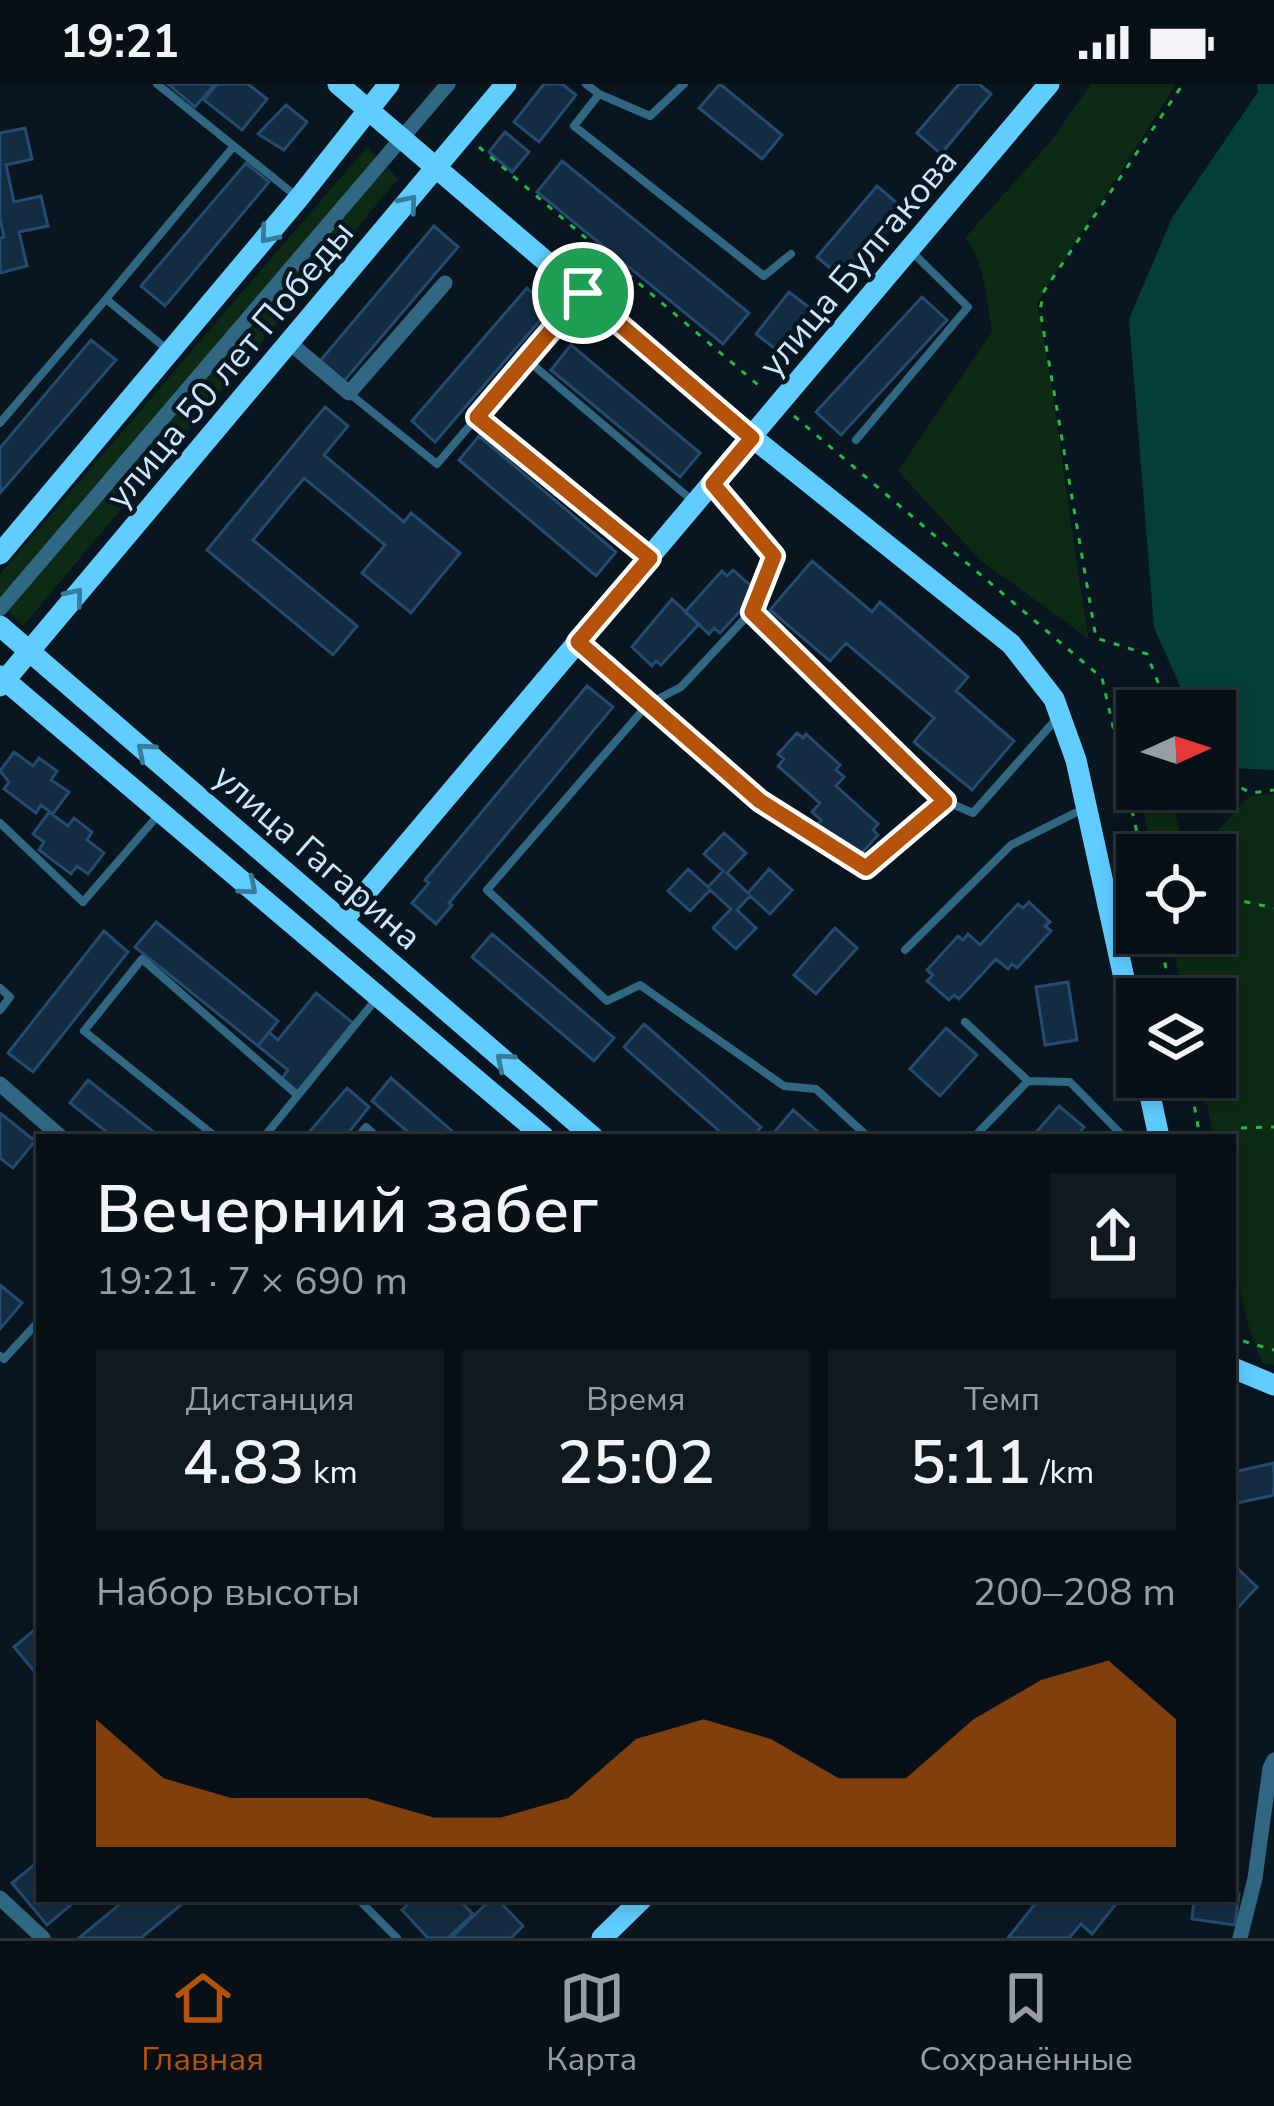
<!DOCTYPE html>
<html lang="ru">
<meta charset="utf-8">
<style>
:root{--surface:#081017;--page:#111920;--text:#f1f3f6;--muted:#989da1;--line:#293036;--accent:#b45309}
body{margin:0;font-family:"Nunito Sans",sans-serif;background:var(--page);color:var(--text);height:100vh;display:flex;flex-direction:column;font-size:45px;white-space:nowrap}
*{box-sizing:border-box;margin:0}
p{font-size:39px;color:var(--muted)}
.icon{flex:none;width:66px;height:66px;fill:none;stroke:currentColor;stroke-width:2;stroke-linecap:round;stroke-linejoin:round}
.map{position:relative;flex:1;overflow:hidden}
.details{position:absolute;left:36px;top:1050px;width:1200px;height:768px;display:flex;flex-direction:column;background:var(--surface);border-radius:0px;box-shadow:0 6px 18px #0003,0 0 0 3px var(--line)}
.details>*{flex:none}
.needle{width:78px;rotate:87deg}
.controls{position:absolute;left:1116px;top:606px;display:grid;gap:24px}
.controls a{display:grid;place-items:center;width:120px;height:120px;border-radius:0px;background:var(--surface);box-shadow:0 6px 18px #0003,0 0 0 3px var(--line);font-size:60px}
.pin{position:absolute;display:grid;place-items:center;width:102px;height:102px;color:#fff;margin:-51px;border:6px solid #fff;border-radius:50%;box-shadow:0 3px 12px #0007}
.round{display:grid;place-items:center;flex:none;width:126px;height:126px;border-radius:0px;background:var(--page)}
.headline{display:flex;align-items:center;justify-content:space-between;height:204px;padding:0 60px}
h1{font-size:66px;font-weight:600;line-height:90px}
.metrics{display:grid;grid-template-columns:repeat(3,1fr);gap:18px;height:204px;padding:12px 60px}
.metrics div{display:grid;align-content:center;border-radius:0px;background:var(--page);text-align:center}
.metrics b{font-size:60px;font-weight:600}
.metrics small{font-size:33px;font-weight:400}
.metrics p{font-size:33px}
.chart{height:336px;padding:24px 60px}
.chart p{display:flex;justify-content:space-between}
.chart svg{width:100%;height:216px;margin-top:12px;fill:var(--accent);opacity:.7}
.status{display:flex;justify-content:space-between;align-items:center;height:84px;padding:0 60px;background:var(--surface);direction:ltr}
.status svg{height:33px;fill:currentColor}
.menu{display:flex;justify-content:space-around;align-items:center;height:168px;border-top:3px solid var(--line);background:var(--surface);font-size:33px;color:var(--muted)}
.menu a{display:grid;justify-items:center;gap:6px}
.menu .selected{color:var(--accent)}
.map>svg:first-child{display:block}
.green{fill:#0d2a14}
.water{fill:#043e3a}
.building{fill:#142c42;stroke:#244b70;stroke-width:3}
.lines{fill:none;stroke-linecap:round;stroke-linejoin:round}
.path{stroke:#22ba44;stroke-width:3;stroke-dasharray:6 9;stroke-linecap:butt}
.lane{stroke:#306883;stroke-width:8}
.street{stroke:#306883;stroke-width:15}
.secondary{stroke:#5fcdff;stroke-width:21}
.oneway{stroke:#397b9a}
.route-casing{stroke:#fff;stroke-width:24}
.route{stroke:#b45309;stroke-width:15}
.labels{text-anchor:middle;stroke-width:9;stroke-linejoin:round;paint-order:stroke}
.street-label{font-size:36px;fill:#c8e9ff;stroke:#0a161f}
</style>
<div class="status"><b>19:21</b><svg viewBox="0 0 49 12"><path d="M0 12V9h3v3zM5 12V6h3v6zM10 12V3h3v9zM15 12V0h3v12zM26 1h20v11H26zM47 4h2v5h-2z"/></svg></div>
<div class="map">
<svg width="1274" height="1854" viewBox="0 0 1274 1854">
<rect width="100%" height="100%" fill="#0a161f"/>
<!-- green -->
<path class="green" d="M1091,0h85l-139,219c22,111 32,224 52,336l-109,-79 -82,-89 94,-139c-5,-30 -7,-69 -27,-94l86,-97z
M367,63l31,32 -375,447 -23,-23v-29z
M1139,705h28l21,66h-35z
M1274,710v571l-11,-2c-34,-71 -30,-149 -30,-226h-19l-13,-60h14v-78h-31l-14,-66h45v-78h-19l53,-59z"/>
<!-- water -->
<path class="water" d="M1257,0h17v686l-40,-2 -19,-24v-33h-24l-37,-84 -25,-308 43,-101 86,-126z"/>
<!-- building -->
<path class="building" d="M168,0h47l-20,23z
M217,0h31l19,15 -25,31 -38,-30z
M544,0h18l14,11 -37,47 -25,-20z
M720,0l62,51 -20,24 -63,-51z
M959,0h20l12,10 -50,60 -24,-21z
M286,21l21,17 -23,28 -26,-16z
M25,44l7,31 -26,6 8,37 27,-6 7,30 -29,6 8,34 -27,7v-35l4,-1 -4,-18v-86z
M505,48l24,20 -17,20 -23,-20z
M562,77l187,152 -26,31 -186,-152z
M246,79l23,19 -104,124 -24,-20z
M877,102l27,23 -61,70 -26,-22z
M434,142l24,21 -114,134 -24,-20z
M527,204l23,21 -115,133 -23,-21z
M789,208l26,20 -33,42 -26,-20z
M922,213l25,23 -106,115 -25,-23z
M91,256l25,20 -116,133v-45z
M571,261l129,108 -20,24 -129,-107z
M325,323l23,19 -24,29 80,67 7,-9 49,40 -49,60 -49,-40 23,-28 -81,-67 -51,62 104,86 -24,29 -126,-105z
M479,352l137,116 -20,24 -137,-116z
M812,477l60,51 8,-10 88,75 -12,14 58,50 -42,49 -58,-48 20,-24 -88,-75 -16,18 -60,-51z
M733,486l20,18 -5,5 5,4 -33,36 -6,-5 -5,6 -24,-22 37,-41 5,5z
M672,515l27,25 -38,41 -5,-4 -4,5 -20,-19z
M587,602l26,21 -164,196 3,2 -16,19 -24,-21 17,-20 -4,-3z
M797,649l6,5 3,-4 34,31 -4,5 8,7 -8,9 42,38 -5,6 5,5 -18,20 -6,-5 -4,5 -34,-30 5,-5 -9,-8 8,-9 -42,-37 6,-7 -6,-5z
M14,668l19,14 6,-8 18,13 -6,9 18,12 -16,22 -12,-9 -5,8 -32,-24 5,-7 -9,-11z
M49,728l19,14 6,-8 18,14 -5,8 17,13 -16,21 -11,-8 -6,8 -32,-24 5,-8 -11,-8z
M724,749l22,20 -19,20 21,20 21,-24 23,21 -22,24 -20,-18 -13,14 19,18 -20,21 -23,-21 18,-19 -21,-19 -20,21 -22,-20 20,-22 20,18 15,-16 -19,-17z
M1029,818l21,20 -5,4 6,5 -34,37 -5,-4 -4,5 -12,-10 -37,40 -5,-4 -5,5 -22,-19 6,-6 -6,-5 31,-34 5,4 5,-6 12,11 38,-41 5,4z
M156,838l122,99 -20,25 -123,-99z
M835,844l22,20 -41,46 -22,-19z
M104,847l24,21 -95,120 -25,-19z
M492,850l122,104 -20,23 -122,-104z
M1068,898l9,58 -32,5 -9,-58z
M316,909l37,30 -57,71 -16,-13 8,-11 -30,-24 11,-14 9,8z
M644,940l117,103 -9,10h-26l-102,-90z
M946,944l31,27 -37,41 -30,-27z
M391,994l68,59h-45l-42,-36z
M88,996l72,57h-47l-43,-34z
M347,1004l22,19 -24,30h-40z
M1059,1022l25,21 -8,10h-44z
M793,1026l31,27 -52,-2z
M0,1029l35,28 -22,27 -13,-10z
M0,1201l22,18 -22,26z
M1274,1379v32l-41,9v-32z
M1233,1480l24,23 -24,26z
M39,1542v51l-25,-30z
M39,1777v38h39l-31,26 -35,-42z
M1233,1809l6,1 -4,31 -43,-6 2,-20h39z
M126,1815h62l-47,39h-62z
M413,1815h45l15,15 -25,24h-20l-26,-28z
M491,1815h6l26,27 -12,12h-60z
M1039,1815h81l-28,35 -11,-10 -12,14h-61z"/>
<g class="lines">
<!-- path -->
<path class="path" d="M479,63l285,243
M794,332l308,262 40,177
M1169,627l-22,-57 -51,-16 -56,-328 4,-19 139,-207
M1215,690l36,19 23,-3
M1215,811l59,13
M1159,849l13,66
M1189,993l11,60
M1241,1044l33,-1
M1233,1246l10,11 31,9"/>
<!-- lane -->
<path class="lane" d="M157,0l139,112
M586,0l13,10 51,22 34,-32
M599,10l-25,32 190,150 27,-22
M106,215l128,-153
M526,275l168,143
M350,310l87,70 144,-169
M477,333l170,139
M0,339l106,-124 63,52
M856,356l112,-133 -56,-55
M713,400l61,72 -23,56 194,189 28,12 86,-97
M751,528l-70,75 -33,17 -161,186 120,111 33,-16 144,101 32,3 52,48
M580,559l180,158 106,67 79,-67
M0,739l83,79 77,-89
M905,866l106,-105 74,-37
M0,904l10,9 -10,13
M965,938l63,59 -54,56
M1028,997l42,1 54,55
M216,1053l-132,-106 58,-72 154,135
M264,1053l113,-139
M358,1053l8,-10 11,10
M0,1272l4,3 35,-38
M358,1815l39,39"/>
<!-- street -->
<path class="street" d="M291,260l58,49 96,-110
M0,525l448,-525
M0,1000l61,53
M0,1814l43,40
M1240,1854l15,-60 15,-110 4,-8"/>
<!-- secondary -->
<path class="secondary" d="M338,0l415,354 258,206 43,55 22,61 61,277
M0,470l298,-355 91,-115
M0,542l593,511
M0,592l544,461
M0,602l506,-602
M342,837l707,-837
M1146,993l13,60
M1233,1284l41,17
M602,1854l40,-39"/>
</g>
<!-- one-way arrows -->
<defs><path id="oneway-chevron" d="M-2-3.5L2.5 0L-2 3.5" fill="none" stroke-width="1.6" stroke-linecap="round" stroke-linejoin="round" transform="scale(3)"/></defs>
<g class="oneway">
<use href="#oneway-chevron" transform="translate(409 119) rotate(-50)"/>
<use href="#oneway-chevron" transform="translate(268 151) rotate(130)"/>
<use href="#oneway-chevron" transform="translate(75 512) rotate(-50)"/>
<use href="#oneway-chevron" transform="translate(145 667) rotate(-139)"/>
<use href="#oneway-chevron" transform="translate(249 803) rotate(40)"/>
<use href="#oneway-chevron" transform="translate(504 977) rotate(-139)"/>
</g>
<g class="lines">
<!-- route casing -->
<g class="route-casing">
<path id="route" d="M583,209l169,145 -39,46 61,72 -22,56 193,189 -79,67 -106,-67 -182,-159 72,-84 -173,-141z"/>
</g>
<!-- route -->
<use href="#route" class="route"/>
</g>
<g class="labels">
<!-- street labels -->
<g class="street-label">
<text transform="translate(857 178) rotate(-50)" y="13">улица Булгакова</text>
<text transform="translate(229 280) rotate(-50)" y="13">улица 50 лет Победы</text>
<text transform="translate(318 772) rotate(41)" y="13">улица Гагарина</text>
</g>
</g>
</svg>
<div class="controls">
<a><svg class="needle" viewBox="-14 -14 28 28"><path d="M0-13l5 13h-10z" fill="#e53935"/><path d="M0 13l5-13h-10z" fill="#989da1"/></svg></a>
<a><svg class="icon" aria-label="locate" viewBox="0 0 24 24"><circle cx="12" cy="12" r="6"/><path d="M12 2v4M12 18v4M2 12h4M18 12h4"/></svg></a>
<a><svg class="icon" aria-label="layers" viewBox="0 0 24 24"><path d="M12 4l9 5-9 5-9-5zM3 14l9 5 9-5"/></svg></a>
</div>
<div class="pin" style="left:583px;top:209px;background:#1e9e55"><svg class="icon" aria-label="arrive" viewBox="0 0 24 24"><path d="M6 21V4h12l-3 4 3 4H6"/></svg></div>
<section class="details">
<div class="headline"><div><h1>Вечерний забег</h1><p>19:21 · 7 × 690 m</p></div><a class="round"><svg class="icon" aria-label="share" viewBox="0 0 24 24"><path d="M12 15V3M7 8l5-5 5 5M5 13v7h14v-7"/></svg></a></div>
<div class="metrics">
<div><p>Дистанция</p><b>4.83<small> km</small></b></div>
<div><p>Время</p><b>25:02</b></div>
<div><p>Темп</p><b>5:11<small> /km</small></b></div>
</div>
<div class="chart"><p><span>Набор высоты</span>200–208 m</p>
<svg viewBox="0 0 160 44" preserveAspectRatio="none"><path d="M0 44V18L10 30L20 34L30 34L40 34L50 38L60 38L70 34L80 22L90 18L100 22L110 30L120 30L130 18L140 10L150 6L160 18V44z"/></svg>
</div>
</section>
</div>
<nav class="menu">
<a class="selected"><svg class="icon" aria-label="home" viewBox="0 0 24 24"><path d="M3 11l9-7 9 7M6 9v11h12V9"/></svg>Главная</a>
<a><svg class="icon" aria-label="map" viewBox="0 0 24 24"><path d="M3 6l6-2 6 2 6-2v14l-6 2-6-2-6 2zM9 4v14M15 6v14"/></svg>Карта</a>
<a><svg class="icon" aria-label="saved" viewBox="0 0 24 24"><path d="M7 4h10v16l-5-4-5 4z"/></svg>Сохранённые</a>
</nav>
